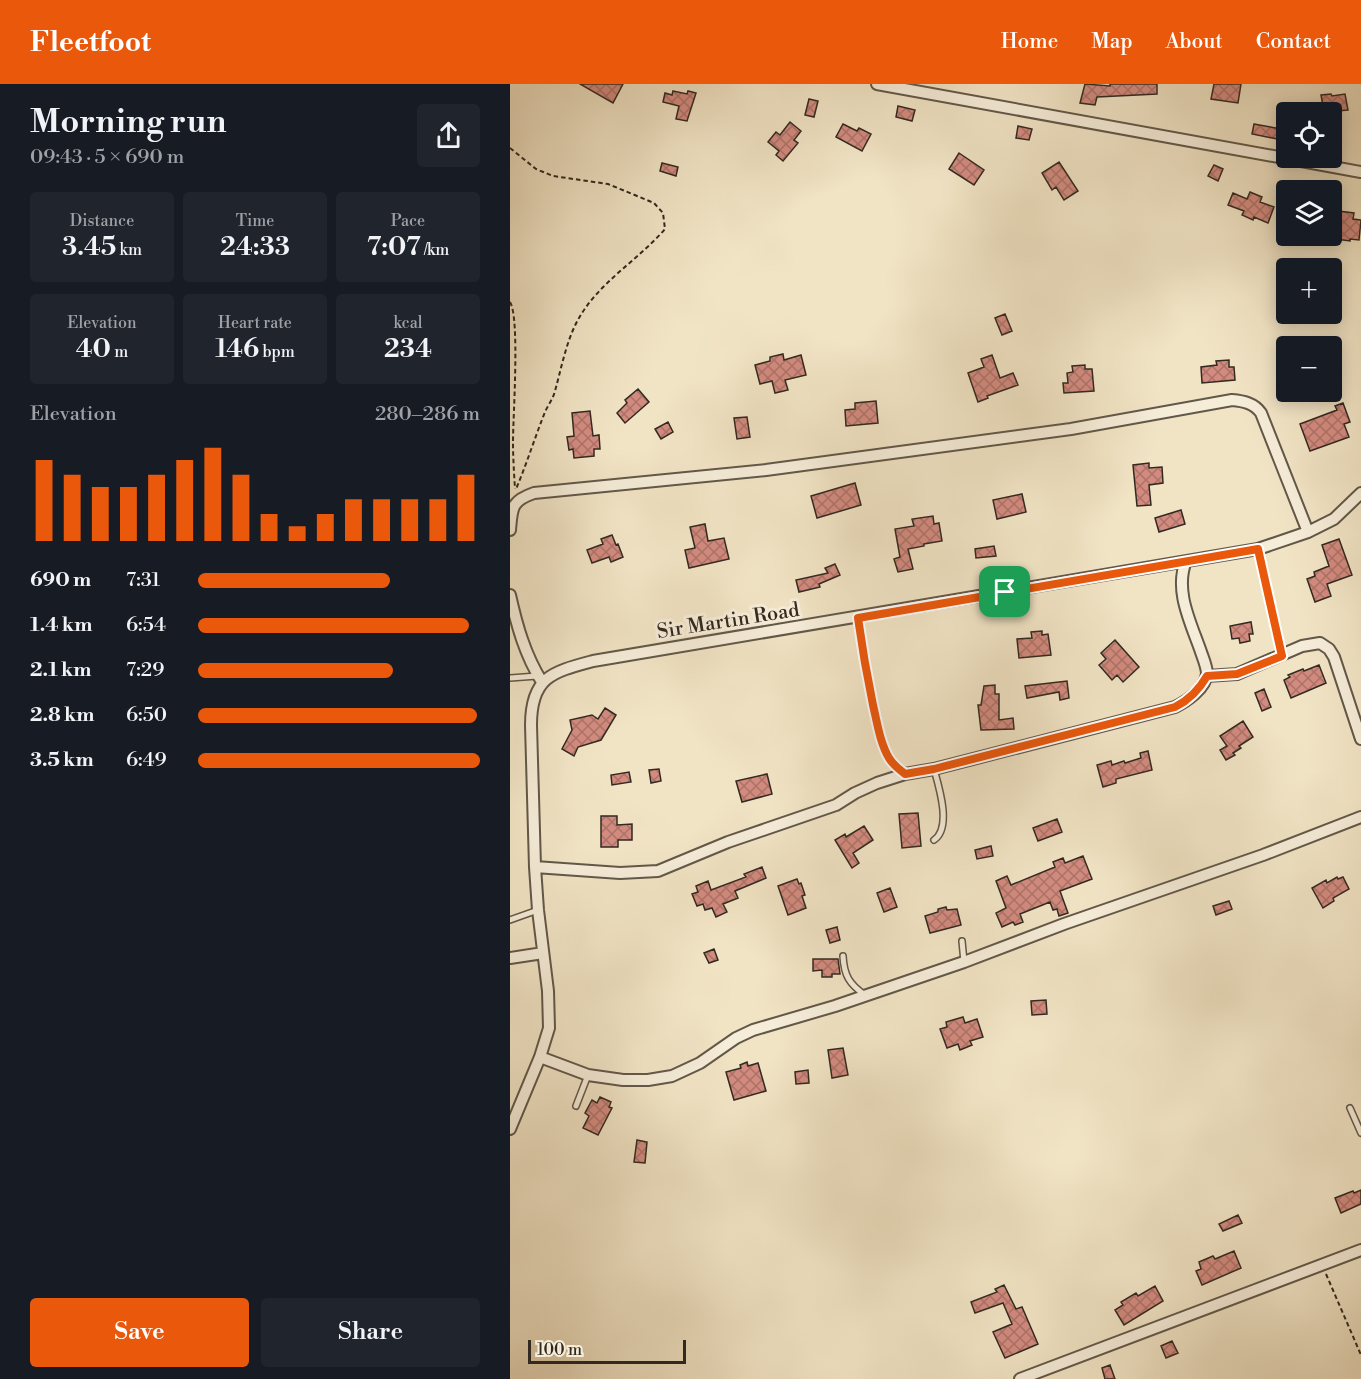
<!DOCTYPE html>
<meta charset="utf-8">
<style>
:root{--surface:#171b24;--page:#20242c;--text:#f1f3f6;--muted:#9ea1a6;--accent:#ea580c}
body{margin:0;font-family:"Libre Bodoni",serif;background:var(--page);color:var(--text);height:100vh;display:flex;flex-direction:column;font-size:22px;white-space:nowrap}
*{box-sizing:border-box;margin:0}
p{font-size:20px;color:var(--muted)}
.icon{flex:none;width:33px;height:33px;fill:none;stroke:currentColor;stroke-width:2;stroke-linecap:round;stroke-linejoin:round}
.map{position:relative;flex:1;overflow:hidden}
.panel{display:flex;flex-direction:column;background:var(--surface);width:510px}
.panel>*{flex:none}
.tools{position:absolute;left:766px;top:18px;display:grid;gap:12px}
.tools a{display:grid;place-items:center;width:66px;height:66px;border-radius:6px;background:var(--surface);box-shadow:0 3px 15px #0003;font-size:30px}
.scale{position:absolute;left:18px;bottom:15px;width:158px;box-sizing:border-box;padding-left:6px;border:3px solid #322920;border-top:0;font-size:16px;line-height:21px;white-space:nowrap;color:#322920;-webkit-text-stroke:4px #f6edd9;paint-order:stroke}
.pin{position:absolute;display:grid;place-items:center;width:51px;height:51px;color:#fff;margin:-26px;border-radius:12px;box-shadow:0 3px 9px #0006}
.round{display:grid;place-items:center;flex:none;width:63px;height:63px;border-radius:6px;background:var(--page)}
.head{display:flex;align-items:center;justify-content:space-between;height:102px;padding:0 30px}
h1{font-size:33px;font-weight:600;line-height:45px}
.metrics{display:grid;grid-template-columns:repeat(3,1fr);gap:9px;height:102px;padding:6px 30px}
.metrics div{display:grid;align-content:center;border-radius:6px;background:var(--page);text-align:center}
.metrics b{font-size:26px;font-weight:600}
.metrics small{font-size:16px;font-weight:400}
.metrics p{font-size:16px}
.chart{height:168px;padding:12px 30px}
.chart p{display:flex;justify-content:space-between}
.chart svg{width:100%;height:108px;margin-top:6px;stroke:var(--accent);stroke-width:6}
.cta{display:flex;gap:12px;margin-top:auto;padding:12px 30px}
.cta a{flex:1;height:69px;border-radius:6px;background:var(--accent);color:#fff;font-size:24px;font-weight:600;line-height:69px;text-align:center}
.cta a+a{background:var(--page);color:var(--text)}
ul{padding:0 30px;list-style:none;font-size:20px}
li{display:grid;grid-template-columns:96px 72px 1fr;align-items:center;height:45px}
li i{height:15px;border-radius:8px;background:var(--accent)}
header{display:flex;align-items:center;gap:36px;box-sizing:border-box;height:84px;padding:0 30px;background:var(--accent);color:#fff}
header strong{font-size:28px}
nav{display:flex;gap:33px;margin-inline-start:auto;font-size:21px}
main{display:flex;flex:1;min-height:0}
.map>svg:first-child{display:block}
.building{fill:url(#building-cross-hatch);stroke:#322920;stroke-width:1.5}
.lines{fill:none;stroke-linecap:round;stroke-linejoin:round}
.lane-casing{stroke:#625849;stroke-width:8}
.street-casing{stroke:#625849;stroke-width:14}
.path{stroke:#322920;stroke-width:2;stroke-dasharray:4.5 3;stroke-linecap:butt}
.lane{stroke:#f6edd9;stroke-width:5}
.street{stroke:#f6edd9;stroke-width:10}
.route-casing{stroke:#fff;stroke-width:12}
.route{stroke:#ea580c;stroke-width:8}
.labels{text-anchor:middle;stroke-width:6;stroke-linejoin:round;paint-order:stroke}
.street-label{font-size:20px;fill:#322920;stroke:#f6edd9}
</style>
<header>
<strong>Fleetfoot</strong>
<nav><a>Home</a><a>Map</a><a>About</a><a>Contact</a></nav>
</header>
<main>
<section class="panel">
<div class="head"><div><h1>Morning run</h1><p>09:43 · 5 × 690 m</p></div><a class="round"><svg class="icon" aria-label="share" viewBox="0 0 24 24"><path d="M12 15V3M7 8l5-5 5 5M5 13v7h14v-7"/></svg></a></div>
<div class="metrics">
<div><p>Distance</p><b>3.45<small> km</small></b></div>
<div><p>Time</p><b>24:33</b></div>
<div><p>Pace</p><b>7:07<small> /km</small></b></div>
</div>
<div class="metrics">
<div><p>Elevation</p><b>40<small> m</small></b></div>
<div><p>Heart rate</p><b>146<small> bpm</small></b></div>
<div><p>kcal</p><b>234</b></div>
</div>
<div class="chart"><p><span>Elevation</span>280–286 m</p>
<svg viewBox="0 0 160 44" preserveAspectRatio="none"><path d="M5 44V11M15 44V17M25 44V22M35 44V22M45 44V17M55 44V11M65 44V6M75 44V17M85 44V33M95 44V38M105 44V33M115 44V27M125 44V27M135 44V27M145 44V27M155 44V17"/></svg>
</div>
<ul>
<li><b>690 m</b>7:31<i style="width:68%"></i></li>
<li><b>1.4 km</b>6:54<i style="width:96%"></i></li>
<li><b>2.1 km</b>7:29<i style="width:69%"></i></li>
<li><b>2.8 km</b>6:50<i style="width:99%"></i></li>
<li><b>3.5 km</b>6:49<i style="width:100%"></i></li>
</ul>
<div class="cta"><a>Save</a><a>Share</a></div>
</section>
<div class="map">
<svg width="851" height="1295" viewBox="0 0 851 1295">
<defs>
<pattern id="building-cross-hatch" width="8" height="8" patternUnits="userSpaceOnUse" patternTransform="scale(1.5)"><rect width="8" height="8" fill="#d38b80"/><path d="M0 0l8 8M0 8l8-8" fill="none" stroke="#ac7268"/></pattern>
</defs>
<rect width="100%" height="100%" fill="#f1e4c5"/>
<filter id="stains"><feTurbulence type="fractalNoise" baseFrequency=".00333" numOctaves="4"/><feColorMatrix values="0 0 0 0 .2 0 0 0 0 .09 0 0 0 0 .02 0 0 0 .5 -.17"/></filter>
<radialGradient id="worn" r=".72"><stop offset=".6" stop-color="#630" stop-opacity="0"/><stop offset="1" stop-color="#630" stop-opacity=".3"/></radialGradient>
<!-- building -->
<path class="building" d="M70,0h43l-10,19z
M575,0l25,2v-2h47v10l-60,3 -2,8 -15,-2z
M704,0h27l-3,19 -27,-4z
M163,7l14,3 1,-3 8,2 -9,28 -11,-2 3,-13 -16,-4 2,-9 7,2z
M821,10l1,2 13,-2 3,16 -24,2 -3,-17z
M299,15l9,2 -4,16 -9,-2z
M388,22l17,4 -3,11 -16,-4z
M280,38l11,9 -7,9 4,3 -15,18 -7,-6 3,-4 -11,-9 8,-10 4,3z
M333,40l14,7 2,-3 12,6 -9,17 -26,-14z
M744,40l33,6v11l-35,-7z
M508,42l14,3 -3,11 -13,-2z
M449,69l25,17 -10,15 -25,-16z
M549,78l19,29 -14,9 -8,-13 -4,3 -10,-17z
M152,79l16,4 -2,9 -16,-5z
M704,81l9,4 -5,12 -10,-5z
M740,108l12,5 -2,5 14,5 -6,16 -14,-6 -1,3 -11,-5 2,-4 -16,-6 5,-12 14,6z
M828,127l16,2 -1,6 8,1 -2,20 -9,-1v2l-14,-2v-2l-4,-1v-20l5,1z
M495,230l7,17 -10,4 -7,-17z
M273,270l1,6 17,-5 5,20 -21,5 3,10 -13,3 -3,-12 -12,3 -5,-19 15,-4v-4z
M482,271l8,23 13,-5 5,12 -31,11 1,2 -10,4 -10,-29 16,-6 -3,-8z
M719,276v7h5l1,13 -33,3 -1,-16 16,-2 -1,-4z
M575,281v4h7l2,22 -30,2 -1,-10h5l-1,-10 6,-1 -1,-6z
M128,305l11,13 -24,21 -8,-10 10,-10 -2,-3z
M366,317l2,22 -32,3 -1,-16 10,-1v-6z
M833,319l7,19 -6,2 5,13 -39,14 -10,-27 37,-14 -2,-4z
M80,327l3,25 6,-1 1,14h-6v7l-20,2 -1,-9 -4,1 -2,-13 7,-1 -2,-23z
M237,333l3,20 -13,2 -3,-21z
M158,338l5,10 -12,7 -6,-10z
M639,379v5l13,-1 1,16 -14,2 2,20 -14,1 -4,-41z
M345,399l6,22 -44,13 -6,-22z
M512,410l4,18 -29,7 -4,-19z
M671,426l4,14 -26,8 -4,-14z
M423,432l1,8 5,-1 3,18 -18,3v2l-16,3 5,20 -15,3 -4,-13 6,-2 -5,-28 19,-3 -2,-7z
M195,440l3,17 16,-3 5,21 -40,9 -4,-18 10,-2 -5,-21z
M102,451l4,10 2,-1 5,13 -12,5 -2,-5 -17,6 -5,-13 16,-6 -2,-5z
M829,455l13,36 -25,9 4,12 -16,6 -8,-23 8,-3 -1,-4 15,-6 -7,-21z
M484,462l2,10 -20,2 -1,-9z
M325,480l5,11 -21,9 1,3 -21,5 -3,-12 32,-7 -3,-5z
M741,538l2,12h-4l1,7 -10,2 -1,-5 -7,1 -2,-13z
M532,547v4l6,-1 3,21 -32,3 -2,-19 15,-1 -1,-6z
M605,556l24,27 -16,15 -6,-7 -5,5 -13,-15 7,-6 -5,-6z
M809,581l7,18 -35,15 -7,-18 6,-3 -2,-2 15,-6 1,2z
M557,597l2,17 -9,2 -1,-8 -32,6 -2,-12z
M485,601v9h4v26l14,-2 1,11 -33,1 -3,-25h3l3,-19z
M754,605l7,18 -9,4 -7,-18z
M95,624l11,7 -15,25 -23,7 -4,9 -12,-7 10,-19 -2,-10 22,-5 6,4z
M733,637l10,16 -14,9 2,2 -8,5 2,2 -9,5 -6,-10 7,-4 -7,-10z
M638,667l4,19 -36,9v4l-13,4 -6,-22 14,-4 1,4 12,-4 1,2 16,-5 -1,-5z
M149,685l2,12 -10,2 -2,-13z
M119,688l2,10 -19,3 -1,-10z
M257,690l5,20 -30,8 -6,-21z
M408,729l3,33 -19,2 -3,-34z
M91,732h16v9l15,-1v16h-14v7h-17z
M547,735l5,13 -24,9 -5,-13z
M354,742l9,14 -20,13 6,10 -7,5 -17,-28 10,-6 1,3z
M481,762l2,10 -16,3 -2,-9z
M573,772l9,23 -32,12 8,22 -9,3 -2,-7 -4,1 -3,-8 -30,12 3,8 -8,3 -2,-3 -11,5 -6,-14 10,-5 -10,-27 11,-5 4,9 44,-18 -2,-5 10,-4 2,5z
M252,783l4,11 -31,13 3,7 -15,6 4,8 -11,5 -4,-9 -7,2 -2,-6 -6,2 -5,-12 6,-2 -2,-6 12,-5 3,9 35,-13 -2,-3z
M827,793l1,2 5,-2 6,12 -16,9 1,3 -11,7 -11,-20 14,-8 1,3z
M287,795l2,5 2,-1 4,12 -3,1 4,12 -18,7 -10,-29z
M380,804l7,19 -13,5 -7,-19z
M719,817l3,8 -16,6 -3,-9z
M436,823l1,3 10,-1 4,16 -31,8 -5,-17 13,-4v-3z
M327,843l3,13 -10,3 -4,-13z
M204,865l4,11 -9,3 -5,-10z
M303,875h25l2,15h-8v3h-10v-7l-9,1z
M536,916l1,14 -15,1 -1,-14z
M453,933l2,6 12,-4 6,18 -13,4 2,4 -12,5 -2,-6 -11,4 -7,-19 7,-2 -1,-5z
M333,964l5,27 -16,3 -4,-28z
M237,978l1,4 10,-3 8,28 -32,9 -8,-28 15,-4 -1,-3z
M298,986l1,13 -13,1 -1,-12z
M90,1013l11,5 -2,5 3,1 -14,27 -15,-7 6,-12 -4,-3 7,-13 5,3z
M127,1056l10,2 -2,21 -11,-1z
M851,1106v14l-20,9 -6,-15 18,-7 1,2z
M728,1131l4,8 -19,8 -4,-7z
M724,1167l7,17 -39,17 -6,-14 5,-2 -2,-7 14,-6 2,3z
M494,1201l12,24 6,-2 16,37 -33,14 -12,-26 19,-8 -9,-21 -28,10 -4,-11 26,-10 -2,-3z
M645,1202l8,15 -39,24 -9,-15 8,-5 -2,-3 15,-9 2,3z
M662,1257l6,12 -12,5 -5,-12z
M600,1281l5,14h-10l-3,-11z"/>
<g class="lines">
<!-- lane casing -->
<g class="lane-casing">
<path id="lane" d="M0,594l27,-2
M424,685c5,18 18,59 0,71
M0,836l28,-10
M452,857l2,21
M333,872c1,19 6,28 22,39
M66,1022l12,-31
M840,1024l11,25"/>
</g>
<!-- street casing -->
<g class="street-casing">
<path id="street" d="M367,0l484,88
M0,446c2,-22 1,-29 24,-37l232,-23 305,-41 161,-29c11,1 22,3 29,13l47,119
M0,511c7,31 15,60 32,87
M697,592l30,-2 65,-28 18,-3 9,6 5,8 27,82
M25,783l85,6 38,-2 70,-29 108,-37 19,-12 22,-10 28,-9 29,-5 241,-62c12,-6 30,-18 32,-33 0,-7 -4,-16 -6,-22 -10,-29 -27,-61 -15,-91
M0,874l33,-5
M30,973l48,18 35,5h25l24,-4 28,-13 36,-25 17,-8 82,-24 129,-44 100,-38 199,-69 98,-38
M0,1045l30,-72 9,-29 -1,-37 -10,-81 -3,-43 -4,-142c0,-48 21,-53 62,-64l665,-112 50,-17 26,-13 27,-26
M510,1295l341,-129"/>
</g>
<!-- path -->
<path class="path" d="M0,64l26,21 17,7 55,8 46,19 9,10 2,16c-25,29 -62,51 -83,84 -15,23 -20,53 -27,78 -2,8 -7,14 -10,21 -10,25 -18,51 -29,77
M0,218c10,16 3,114 3,140 0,15 1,31 2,47
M750,475l20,85
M349,542c5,35 15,116 37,141
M816,1190l35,81"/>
<!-- lane -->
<use href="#lane" class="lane"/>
<!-- street -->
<use href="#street" class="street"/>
</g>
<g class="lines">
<!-- route casing -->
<g class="route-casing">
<path id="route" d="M748,465l24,107 -45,18 -30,2c-8,14 -18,24 -32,31l-241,62 -29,5c-6,-5 -12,-9 -16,-16 -9,-15 -12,-36 -16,-53 -6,-29 -11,-58 -15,-87z"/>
</g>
<!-- route -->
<use href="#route" class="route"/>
</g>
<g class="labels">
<!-- street labels -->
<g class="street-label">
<text transform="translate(218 536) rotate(-9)" y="7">Sir Martin Road</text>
</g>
</g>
<rect width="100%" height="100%" filter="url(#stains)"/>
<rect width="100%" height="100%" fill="url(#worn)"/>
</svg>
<div class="tools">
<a><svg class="icon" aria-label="locate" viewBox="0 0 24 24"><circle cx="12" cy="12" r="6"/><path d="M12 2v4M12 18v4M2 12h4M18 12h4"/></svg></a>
<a><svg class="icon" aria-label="layers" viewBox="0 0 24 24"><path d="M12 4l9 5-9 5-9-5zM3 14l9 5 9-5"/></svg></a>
<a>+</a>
<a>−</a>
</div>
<div class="scale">100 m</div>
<div class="pin" style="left:495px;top:508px;background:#1e9e55"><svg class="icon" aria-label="arrive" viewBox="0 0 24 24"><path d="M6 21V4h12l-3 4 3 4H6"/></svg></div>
</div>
</main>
